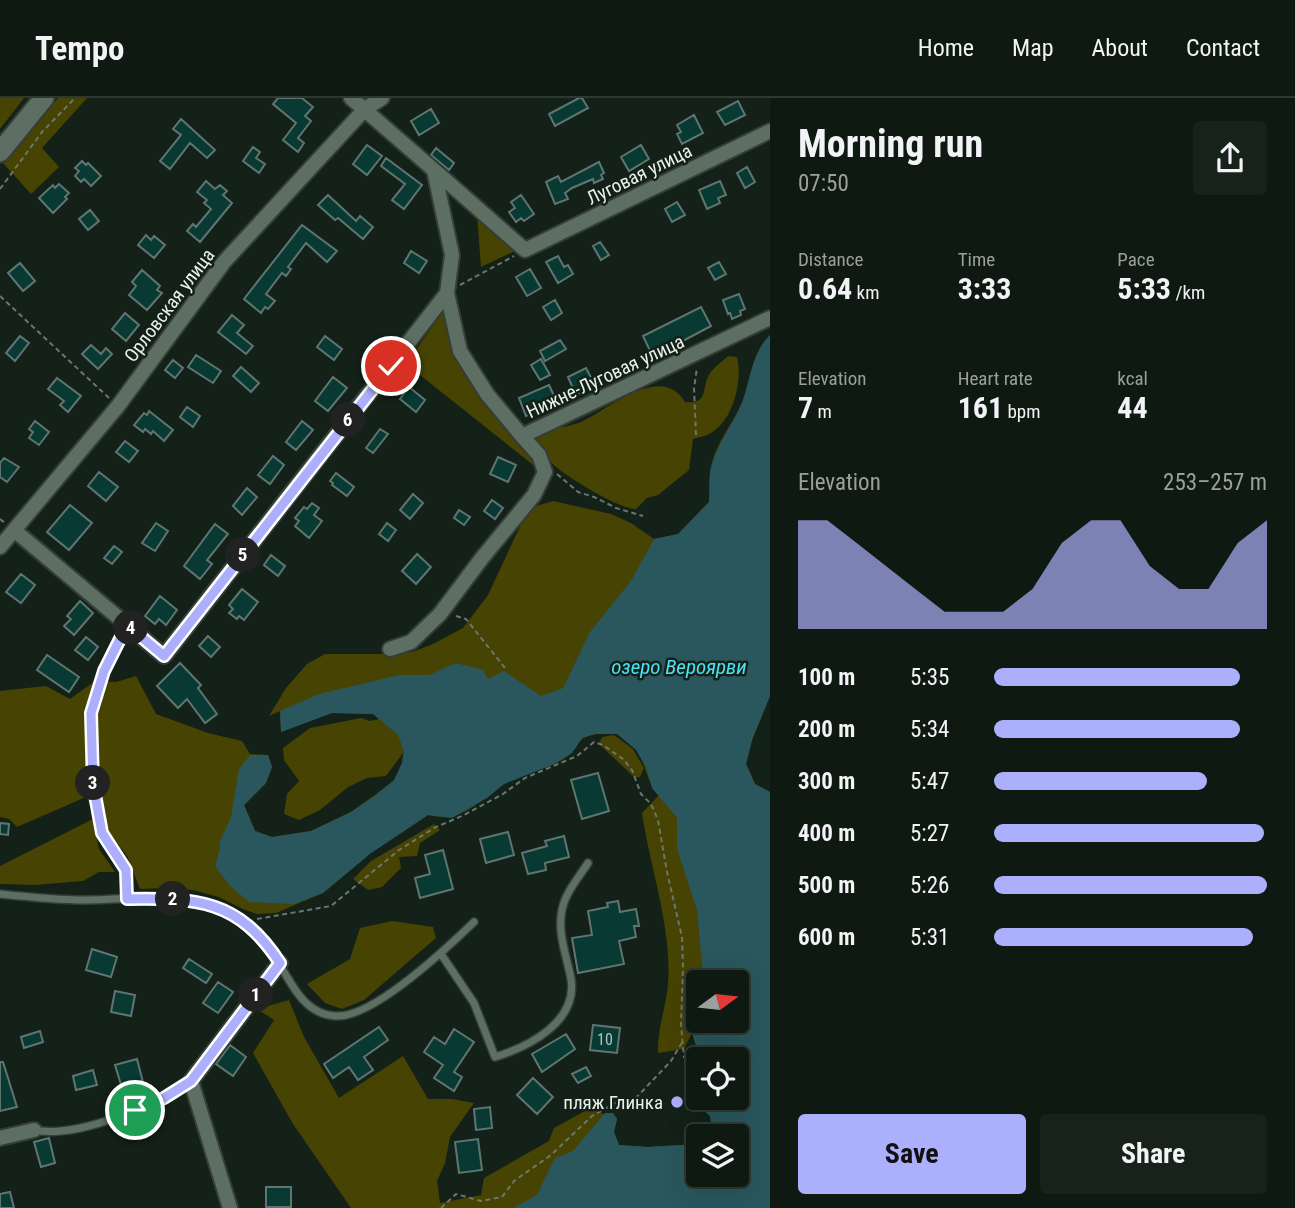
<!DOCTYPE html>
<meta charset="utf-8">
<style>
:root{--surface:#0e1912;--page:#17221b;--text:#f1f3f6;--muted:#9ba09f;--line:#2e3832;--accent:#acaffb}
body{margin:0;font-family:"Roboto Condensed",sans-serif;background:var(--page);color:var(--text);height:100vh;display:flex;flex-direction:column;font-size:26px;white-space:nowrap}
*{box-sizing:border-box;margin:0}
p{font-size:23px;color:var(--muted)}
.icon{flex:none;width:38px;height:38px;fill:none;stroke:currentColor;stroke-width:2;stroke-linecap:round;stroke-linejoin:round}
.map{position:relative;flex:1;overflow:hidden}
.panel{display:flex;flex-direction:column;background:var(--surface);width:525px}
.panel>*{flex:none}
.needle{width:46px;rotate:75deg}
.buttons{position:absolute;left:686px;top:872px;display:grid;gap:14px}
.buttons a{display:grid;place-items:center;width:63px;height:63px;border-radius:7px;background:var(--surface);box-shadow:0 7px 28px #0002,0 0 0 2px var(--line);font-size:35px}
.pin{position:absolute;display:grid;place-items:center;width:60px;height:60px;color:#fff;margin:-30px;border:4px solid #fff;border-radius:50%;box-shadow:0 2px 7px #0007}
.km{position:absolute;width:35px;height:35px;margin:-18px;border-radius:50%;background:#222;color:#fff;font-size:19px;line-height:35px;text-align:center}
.round{display:grid;place-items:center;flex:none;width:74px;height:74px;border-radius:7px;background:var(--page)}
.overview{display:flex;align-items:center;justify-content:space-between;height:119px;padding:0 28px}
h1{font-size:38px;font-weight:700;line-height:52px}
.metrics{display:grid;grid-template-columns:repeat(3,1fr);gap:10px;height:119px;padding:7px 28px}
.metrics div{display:grid;align-content:center}
.metrics b{font-size:30px;font-weight:700}
.metrics small{font-size:19px;font-weight:400}
.metrics p{font-size:19px}
.chart{height:196px;padding:14px 28px}
.chart p{display:flex;justify-content:space-between}
.chart svg{width:100%;height:126px;margin-top:7px;fill:var(--accent);opacity:.7}
.action{display:flex;gap:14px;margin-top:auto;padding:14px 28px}
.action a{flex:1;height:80px;border-radius:7px;background:var(--accent);color:#111;font-size:28px;font-weight:700;line-height:80px;text-align:center}
.action a+a{background:var(--page);color:var(--text)}
ul{padding:0 28px;list-style:none;font-size:23px}
li{display:grid;grid-template-columns:112px 84px 1fr;align-items:center;height:52px}
li i{height:18px;border-radius:9px;background:var(--accent)}
header{display:flex;align-items:center;gap:42px;box-sizing:border-box;height:98px;padding:0 35px;background:var(--surface);border-bottom:2px solid var(--line)}
header strong{font-size:33px}
nav{display:flex;gap:38px;margin-inline-start:auto;font-size:24px}
main{display:flex;flex:1;min-height:0}
.map>svg:first-child{display:block}
.green{fill:#474302;fill-rule:evenodd}
.water{fill:#29575d}
.building{fill:#083932;stroke:#607571;stroke-width:2}
.lines{fill:none;stroke-linecap:round;stroke-linejoin:round}
.lane-casing{stroke:#343d37;stroke-width:10}
.street-casing{stroke:#343d37;stroke-width:18}
.secondary-casing{stroke:#343d37;stroke-width:23}
.path{stroke:#6b766f;stroke-width:2;stroke-dasharray:5 3.5;stroke-linecap:butt}
.lane{stroke:#5d6e63;stroke-width:7}
.street{stroke:#5d6e63;stroke-width:14}
.secondary{stroke:#5d6e63;stroke-width:19}
.route-casing{stroke:#fff;stroke-width:14}
.route{stroke:#acaffb;stroke-width:9}
.poi-dot{fill:#acaffb;stroke:#132118;stroke-width:2.5}
.labels{text-anchor:middle;stroke-width:5;stroke-linejoin:round;paint-order:stroke}
.number-label{font-size:16px;fill:#b0c3bd}
.street-label{font-size:19px;fill:#e8f1eb;stroke:#132118}
.poi-label{font-size:19px;fill:#e8f1eb;stroke:#132118;text-anchor:end}
.water-label{font-size:21px;font-style:italic;fill:#49e3f5;stroke:#132118}
</style>
<header>
<strong>Tempo</strong>
<nav><a>Home</a><a>Map</a><a>About</a><a>Contact</a></nav>
</header>
<main>
<div class="map">
<svg width="770" height="1110" viewBox="0 0 770 1110">
<rect width="100%" height="100%" fill="#132118"/>
<!-- green -->
<path class="green" d="M0,0h24l-24,31z
M58,0h29l-45,50 17,19 -28,27 -28,-31z
M477,116l40,36 -36,17z
M445,210l11,46 79,104 2,10 -131,-104z
M770,237v361l-18,44 -6,24 9,20 15,8v416h-419l-58,-84 -40,-71 21,-33 -17,-11 32,-9 15,37 35,61 64,-42 25,43h24l22,4 -24,34 -5,26 -8,18 3,22 41,-8 3,-17 65,-37 5,-13 40,-22 9,8 10,-1 4,6 -3,13 5,13 29,2 50,-3v30h39v-38l-24,-1 -3,-19 -10,-9v-10h37v-38h-37l-8,-26 -8,16 -26,4c-1,-23 8,-46 10,-69 4,-57 -18,-116 -26,-171l17,-18c-18,-18 -11,-47 -41,-61 -8,-3 -24,0 -32,3 -8,3 -8,10 -14,15 -17,18 -48,19 -68,32 -17,10 -30,26 -50,32 -7,3 -18,0 -26,-1l-57,38 -48,40 -47,20 -19,1 -14,-5 -24,-12 -26,-7 -26,-2 -27,1 -13,-33 -18,-24 -23,-35 -69,30 -8,-8 -9,-2v-126l46,-5 24,13 25,-18 21,1 20,-6 20,38 52,19 34,8 8,13 18,1 4,12 -6,16 -22,22 11,26 17,6 39,-6 40,-19 43,-31 8,-18 1,-10 -17,23 -19,2 -19,9 -28,23 -21,10 -15,-6 3,-20 12,-13 -15,-21 -1,-12 27,-20 51,-10 9,3 9,-2 -6,-5 -41,-1 -51,19 -1,-21 -11,5 17,-28 21,-24 18,-10h55l32,-2 21,-8 30,-16 25,-33 34,-73 14,-16 17,-5 58,13 20,9 23,16 24,-5 31,-32c1,-11 0,-22 2,-33 3,-25 23,-46 32,-69 8,-23 9,-47 27,-65zM698,884h39v38h-39z
M728,258l9,1c6,24 -4,65 -28,77 -5,3 -11,3 -16,5l-4,31 -31,25 -11,3 -11,11c-17,0 -74,-34 -86,-48 -6,-6 -10,-16 -15,-23 13,-10 30,-10 46,-16 27,-12 80,-60 104,-20 23,2 17,-12 23,-25 3,-8 14,-15 20,-21z
M614,637l19,14 11,19 -4,9h-6l-35,-33 3,-7z
M93,721l6,30 16,23h-16l-16,9 -48,4 -35,-1v-18z
M434,726l6,6 -20,13 -3,13 -18,1 2,11 -19,19 -14,3 -15,-11 18,-18z
M392,823l41,6 3,11 -72,62 -22,9 -17,-6 -18,-19 43,-25 10,-31z"/>
<!-- water -->
<path class="water" d="M770,237v361l-18,44 -6,24 9,20 15,8v416h-257l24,-13 18,-37 18,-7 32,-38h8l4,6 -3,13 5,13 29,2 50,-3v30h39v-38l-24,-1 -3,-19 -10,-9v-10h37v-38h-37l-8,-27 6,-31v19h39v-38h-35l1,-7 -6,-65 -20,-61v-31l-25,-30 -6,-21 -10,-17 -19,-16h-23l-12,4 -10,15 -18,11 -50,20 -17,14 -35,20 -24,-3 -57,38 -48,40 -29,11 -45,-2 -19,-16 -15,-20 5,-17v-8l11,-24 8,-48 11,-14h18l4,12 -6,16 -22,22 11,26 17,6 39,-6 40,-19 21,-14 22,-18 8,-17 2,-11 -6,-17 -25,-21 -41,-1 -51,19 -1,-21 39,-17 80,-19h30l27,-12 27,7 5,9 16,-8 37,25 22,-8 27,-56 41,-51 23,-42 24,-5 31,-32c1,-12 -1,-27 3,-38 7,-23 23,-42 31,-64 8,-23 9,-47 27,-65z"/>
<!-- building -->
<path class="building" d="M278,0h24l11,9 -8,9 6,5 -13,17 6,5 -6,9 -15,-12 13,-17 -23,-19z
M579,0h3l6,10 -33,18 -6,-12z
M738,3l7,14 -20,10 -8,-13z
M431,11l8,14 -20,12 -8,-14z
M694,17l9,18 -21,11 -5,-10 4,-2 -4,-7z
M181,21l34,31 -8,8 -17,-15 -20,26 -10,-8 21,-26 -8,-6z
M367,47l15,11 -15,19 -14,-11z
M641,47l8,14 -20,12 -8,-14z
M253,49l7,5 -4,6 9,6 -6,9 -16,-12z
M436,50l18,15 -5,7 -18,-15z
M386,60l36,27 -18,24 -12,-9 13,-16 -24,-18z
M82,63l4,4 2,-2 13,13 -10,10 -7,-7 -3,3 -6,-6 4,-5 -4,-3z
M599,64l5,11 -3,2 2,4 -9,4 -1,-4 -21,9 -7,5 3,6 -13,5 -9,-22 12,-6 3,6z
M747,69l8,15 -10,6 -8,-15z
M206,83l9,8 5,-4 7,6 -4,4 9,8 -32,39 -13,-11 6,-7 3,3 15,-18 -7,-6 3,-3 -10,-8z
M720,83l6,14 -8,3 2,5 -13,6 -8,-19z
M59,86l10,9 -4,4 2,2 -14,14 -14,-15 14,-13 2,3z
M328,97l28,26 4,-5 13,11 -10,12 -25,-21 -3,2 -17,-15z
M521,97l13,19 -10,7 -3,-3 -5,4 -7,-10 6,-4 -4,-6z
M677,104l8,13 -13,7 -7,-13z
M90,112l9,11 -11,9 -9,-11z
M302,127l35,26 -10,11 -21,-19 -18,24 3,2 -5,7 -4,-3 -16,21 9,7 -7,8 -3,-2 -4,6 -17,-14z
M146,137l5,5 3,-4 11,9 -11,13 -16,-13z
M600,144l9,13 -8,5 -8,-14z
M411,153l16,10 -8,12 -15,-10z
M558,158l6,11 4,-2 5,9 -15,9 -12,-21z
M719,164l7,12 -11,6 -7,-12z
M20,165l15,18 -12,10 -15,-18z
M530,171l11,19 -14,8 -11,-19z
M142,172l18,16 -3,4 5,3 -15,17 -18,-15 7,-9 -4,-4z
M739,196l6,15 -5,2 1,4 -9,4 -2,-6 -2,1 -5,-14z
M555,202l7,13 -11,7 -8,-13z
M701,209l10,19 -30,16 -1,-3 -29,14 -8,-17z
M125,215l14,12 -13,16 -14,-12z
M232,217l12,10 -7,8 16,13 -7,8 -28,-22z
M20,238l9,7 -14,18 -9,-8z
M325,238l17,13 -8,11 -17,-13z
M560,242l6,9 -21,12 -5,-10z
M91,247l10,9 5,-6 6,6 -14,15 -16,-15z
M196,257l25,16 -8,12 -25,-16z
M541,261l9,16 -10,5 -9,-15z
M173,262l10,8 -8,10 -10,-8z
M241,269l18,16 -8,9 -18,-16z
M586,270l9,17 -19,10 -8,-18z
M333,279l14,11 -19,23 -13,-10z
M57,280l24,18 -13,16 -8,-7 4,-4 -16,-12z
M549,287l8,17 -31,14 -7,-18z
M409,289l16,13 -9,12 -16,-13z
M187,309l13,9 -7,11 -13,-10z
M149,313l24,19 -9,11 -11,-10 -2,3 -6,-5 -2,3 -9,-7 10,-12 3,2z
M35,323l14,11 -10,13 -10,-7 4,-6 -4,-3z
M302,323l11,9 -17,20 -10,-8z
M380,331l8,5 -15,19 -7,-5z
M125,343l13,10 -9,11 -13,-10z
M273,358l11,9 -14,19 -12,-9z
M498,359l18,8 -8,17 -18,-8z
M4,360l15,9 -12,15 -7,-5v-14z
M99,374l19,15 -12,14 -18,-15z
M336,375l18,14 -7,9 -15,-11 1,-2 -3,-2z
M247,390l10,9 -15,18 -9,-9z
M413,396l10,9 -13,16 -10,-9z
M492,402l11,8 -8,11 -11,-8z
M312,405l7,5 -5,7 8,6 -13,17 -14,-12 4,-5 -4,-3 9,-11 3,2z
M70,407l22,18 -23,27 -22,-18z
M459,412l11,7 -6,8 -10,-7z
M156,425l12,8 -13,20 -13,-8z
M387,425l9,7 -8,11 -9,-7z
M215,426l13,10 -21,26 5,4 -12,15 -16,-13z
M114,448l8,6 -10,12 -8,-6z
M417,456l14,13 -15,17 -14,-13z
M271,457l14,11 -7,10 -14,-11z
M21,476l14,11 -14,18 -15,-11z
M242,491l16,13 -14,18 -5,-4 -2,3 -8,-6 4,-4 -4,-4z
M160,498l17,14 -11,15 -7,-6 -4,5 -10,-8z
M80,503l13,12 -19,22 -10,-9 7,-7 -4,-3z
M208,538l12,11 -9,10 -12,-11z
M86,539l12,10 -10,13 -13,-10z
M47,557l32,22 -10,15 -32,-22z
M180,565l21,22 -3,3 19,26 -12,9 -18,-24 -9,9 -21,-22z
M598,675l11,38 -27,8 -11,-39z
M0,725l9,1 -1,11 -8,-1z
M508,734l6,23 -28,8 -6,-24z
M564,738l5,21 -24,6 1,7 -18,4 -6,-21 25,-7 -2,-5z
M443,752l10,39 -33,9 -5,-20 15,-4 -5,-19z
M618,803l2,11 16,-3 3,17h-5l2,11 -17,4 5,23 -46,9 -6,-35 20,-3 -4,-24 20,-4 -1,-4z
M92,851l25,8 -6,20 -25,-7z
M189,861l23,15 -6,9 -23,-15z
M218,884l15,10 -15,21 -15,-10z
M115,893l20,4 -4,21 -20,-4z
M593,927l27,3 -3,25 -27,-3z
M379,929l9,13 -24,17 9,13 -15,10 -9,-13 -16,11 -9,-14z
M454,931l20,13 -20,30 8,5 -8,14 -20,-13 9,-13 -19,-13 10,-15 11,7z
M40,933l3,11 -19,6 -3,-11z
M566,936l9,15 -33,23 -10,-18z
M230,947l16,12 -13,19 -17,-12z
M137,961l6,23 -21,6 -7,-23z
M0,964h3l14,45 -17,4z
M586,969l5,9 -13,7 -6,-9z
M93,972l4,15 -21,5 -3,-14z
M533,980l20,19 -16,17 -20,-19z
M490,1009l2,21 -16,2 -2,-21z
M138,1024l4,12 -13,3 -4,-12z
M49,1040l6,25 -14,4 -7,-25z
M478,1041l4,31 -23,3 -4,-31z
M266,1089h25v20h-25z
M10,1094l4,16h-14v-14z"/>
<g class="lines">
<!-- lane casing -->
<g class="lane-casing">
<path id="lane" d="M0,796c28,3 57,6 85,6 40,0 90,-8 128,5 46,15 59,50 83,86 9,13 22,24 39,25 37,3 112,-68 139,-94
M441,856l33,49 21,54c33,-10 83,-35 76,-78 -4,-22 -14,-46 -9,-69 3,-17 17,-33 26,-47
M34,1032c44,9 120,-25 157,-49"/>
</g>
<!-- street casing -->
<g class="street-casing">
<path id="street" d="M351,0l83,72 18,85 -5,38 13,58 27,43 35,42
M434,72l91,80 245,-119
M14,432l150,126 283,-363
M0,449l118,-141 106,-144 141,-153 17,-11
M390,551l21,-7 29,-28 42,-56 52,-63 11,-23 -6,-17 -17,-19 248,-118
M0,1040l34,-8
M230,1110l-39,-127 89,-118"/>
</g>
<!-- secondary casing -->
<g class="secondary-casing">
<path id="secondary" d="M0,54l44,-54"/>
</g>
<!-- path -->
<path class="path" d="M0,91l42,-57 33,-34
M460,187l54,-29
M0,198l109,102
M696,337l-2,-47 3,-20
M557,376l21,18 16,5 22,11 27,8
M0,421l5,4
M456,518l10,3 39,49
M121,539l-16,34 -14,42 2,71 9,49 24,36v22
M257,821l74,-13 68,-56 37,-23 26,-11 41,-22 22,-16 52,-22 17,-14 9,3 20,14 9,11 9,24 10,10 7,16 9,52 15,65 1,31 -2,56 3,34
M441,1110l15,-14 25,7 21,-4 12,-16 37,-26 41,-39 27,-15h14l38,-40 12,-20"/>
<!-- lane -->
<use href="#lane" class="lane"/>
<!-- street -->
<use href="#street" class="street"/>
<!-- secondary -->
<use href="#secondary" class="secondary"/>
</g>
<g class="lines">
<!-- route casing -->
<g class="route-casing">
<path id="route" d="M135,1012l29,-12 27,-17 89,-118c-42,-64 -83,-65 -153,-64l-1,-29 -24,-37 -9,-49 -2,-71 13,-42 23,-46 37,31 227,-290"/>
</g>
<!-- route -->
<use href="#route" class="route"/>
</g>
<!-- markers -->
<circle class="poi-dot" cx="677" cy="1004" r="7"/>
<g class="labels">
<!-- number labels -->
<g class="number-label">
<text x="605" y="947">10</text>
</g>
<!-- street labels -->
<g class="street-label">
<text transform="translate(639 76) rotate(-26)" y="7">Луговая улица</text>
<text transform="translate(169 207) rotate(-53)" y="7">Орловская улица</text>
<text transform="translate(605 278) rotate(-25)" y="7">Нижне-Луговая улица</text>
</g>
<!-- poi labels -->
<g class="poi-label">
<text x="663" y="1011">пляж Глинка</text>
</g>
<!-- water labels -->
<g class="water-label">
<text x="679" y="576">озеро Вероярви</text>
</g>
</g>
</svg>
<div class="buttons">
<a><svg class="needle" viewBox="-14 -14 28 28"><path d="M0-13l5 13h-10z" fill="#e53935"/><path d="M0 13l5-13h-10z" fill="#9ba09f"/></svg></a>
<a><svg class="icon" aria-label="locate" viewBox="0 0 24 24"><circle cx="12" cy="12" r="6"/><path d="M12 2v4M12 18v4M2 12h4M18 12h4"/></svg></a>
<a><svg class="icon" aria-label="layers" viewBox="0 0 24 24"><path d="M12 4l9 5-9 5-9-5zM3 14l9 5 9-5"/></svg></a>
</div>
<div class="pin" style="left:135px;top:1012px;background:#1e9e55"><svg class="icon" aria-label="arrive" viewBox="0 0 24 24"><path d="M6 21V4h12l-3 4 3 4H6"/></svg></div>
<div class="pin" style="left:391px;top:268px;background:#d93025"><svg class="icon" aria-label="check" viewBox="0 0 24 24"><path d="M5 12l5 5 9-10"/></svg></div>
<b class="km" style="left:256px;top:897px">1</b>
<b class="km" style="left:173px;top:801px">2</b>
<b class="km" style="left:93px;top:685px">3</b>
<b class="km" style="left:131px;top:530px">4</b>
<b class="km" style="left:243px;top:457px">5</b>
<b class="km" style="left:348px;top:322px">6</b>
</div>
<section class="panel">
<div class="overview"><div><h1>Morning run</h1><p>07:50</p></div><a class="round"><svg class="icon" aria-label="share" viewBox="0 0 24 24"><path d="M12 15V3M7 8l5-5 5 5M5 13v7h14v-7"/></svg></a></div>
<div class="metrics">
<div><p>Distance</p><b>0.64<small> km</small></b></div>
<div><p>Time</p><b>3:33</b></div>
<div><p>Pace</p><b>5:33<small> /km</small></b></div>
</div>
<div class="metrics">
<div><p>Elevation</p><b>7<small> m</small></b></div>
<div><p>Heart rate</p><b>161<small> bpm</small></b></div>
<div><p>kcal</p><b>44</b></div>
</div>
<div class="chart"><p><span>Elevation</span>253–257 m</p>
<svg viewBox="0 0 160 44" preserveAspectRatio="none"><path d="M0 44V6L10 6L20 14L30 22L40 30L50 38L60 38L70 38L80 30L90 14L100 6L110 6L120 22L130 30L140 30L150 14L160 6V44z"/></svg>
</div>
<ul>
<li><b>100 m</b>5:35<i style="width:90%"></i></li>
<li><b>200 m</b>5:34<i style="width:90%"></i></li>
<li><b>300 m</b>5:47<i style="width:78%"></i></li>
<li><b>400 m</b>5:27<i style="width:99%"></i></li>
<li><b>500 m</b>5:26<i style="width:100%"></i></li>
<li><b>600 m</b>5:31<i style="width:95%"></i></li>
</ul>
<div class="action"><a>Save</a><a>Share</a></div>
</section>
</main>
